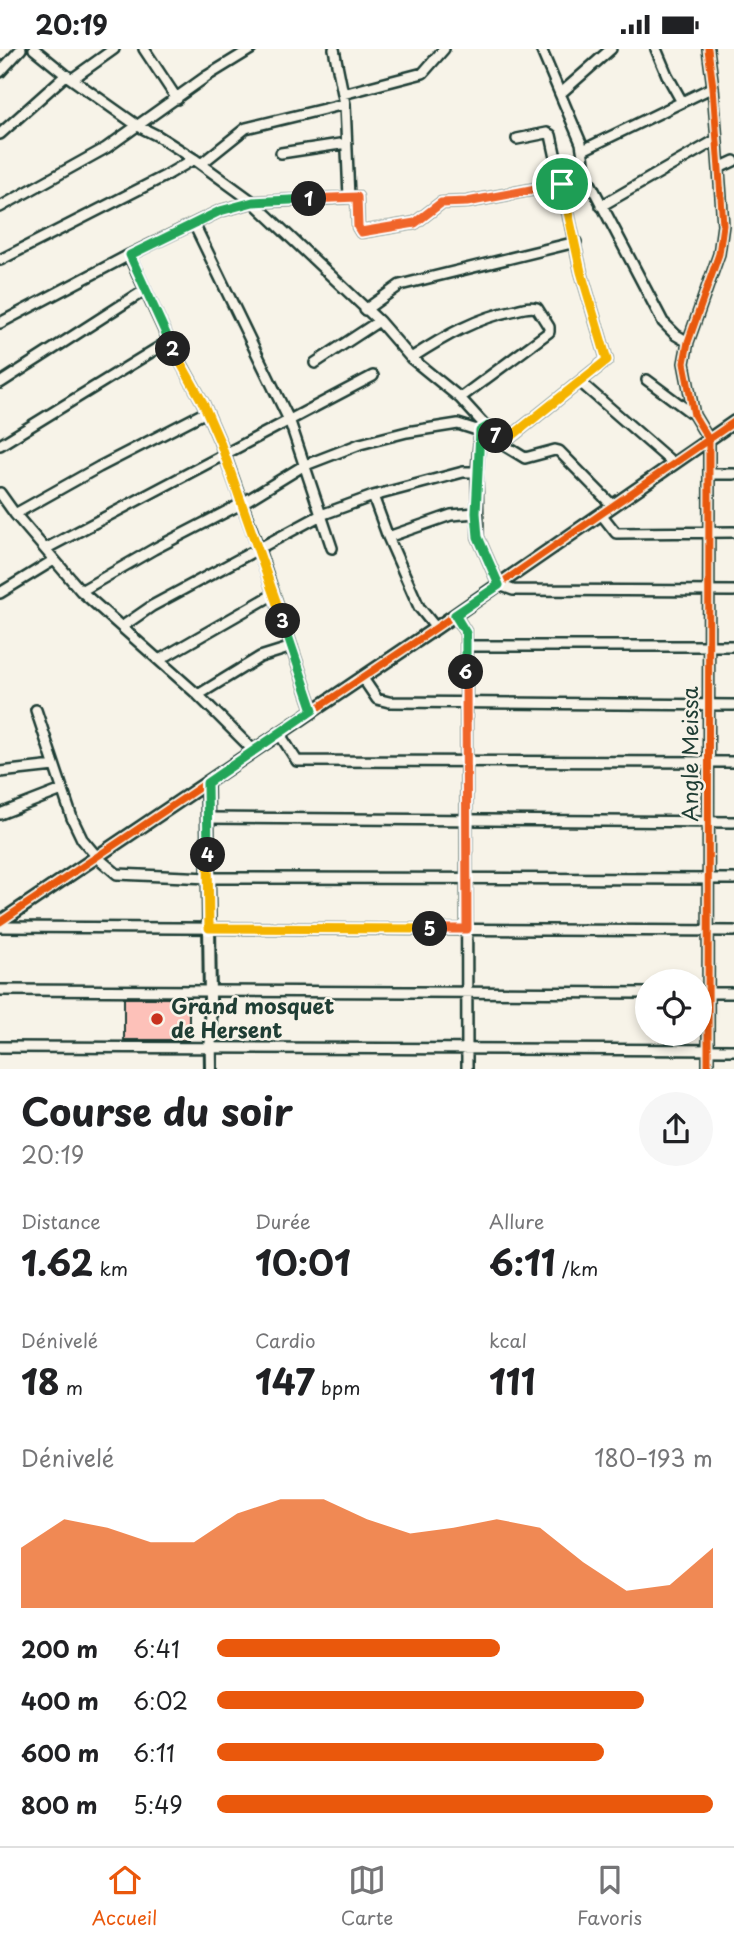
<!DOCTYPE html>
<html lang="fr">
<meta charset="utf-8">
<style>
:root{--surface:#fff;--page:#f6f6f6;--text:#202124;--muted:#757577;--line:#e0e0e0;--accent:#ea580c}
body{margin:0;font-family:"Playpen Sans",sans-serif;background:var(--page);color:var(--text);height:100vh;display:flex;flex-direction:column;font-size:26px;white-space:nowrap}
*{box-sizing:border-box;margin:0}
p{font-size:23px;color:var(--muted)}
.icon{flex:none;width:38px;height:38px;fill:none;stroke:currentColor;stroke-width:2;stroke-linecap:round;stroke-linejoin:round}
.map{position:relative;height:1020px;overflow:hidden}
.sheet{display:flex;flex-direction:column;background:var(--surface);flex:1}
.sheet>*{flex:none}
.tools{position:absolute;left:635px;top:920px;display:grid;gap:14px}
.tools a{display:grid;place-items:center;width:77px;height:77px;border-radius:50%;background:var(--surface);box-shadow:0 4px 10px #0003;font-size:35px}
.pin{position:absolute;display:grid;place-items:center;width:60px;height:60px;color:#fff;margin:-30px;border:4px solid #fff;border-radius:50%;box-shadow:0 2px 7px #0007}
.km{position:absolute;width:35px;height:35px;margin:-18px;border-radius:50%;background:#222;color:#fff;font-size:19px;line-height:35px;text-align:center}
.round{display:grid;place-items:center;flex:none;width:74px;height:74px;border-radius:37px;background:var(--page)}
.head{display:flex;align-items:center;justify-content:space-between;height:119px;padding:0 21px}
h1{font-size:38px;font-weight:700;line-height:52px}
.metrics{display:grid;grid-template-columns:repeat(3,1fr);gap:10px;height:119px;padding:7px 21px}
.metrics div{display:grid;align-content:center}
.metrics b{font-size:35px;font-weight:700}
.metrics small{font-size:19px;font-weight:400}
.metrics p{font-size:19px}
.chart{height:196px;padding:14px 21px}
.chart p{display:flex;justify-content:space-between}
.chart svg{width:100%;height:126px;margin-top:7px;fill:var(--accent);opacity:.7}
ul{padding:0 21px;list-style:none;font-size:23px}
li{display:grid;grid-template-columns:112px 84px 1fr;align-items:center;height:52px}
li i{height:18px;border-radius:9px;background:var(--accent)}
.status{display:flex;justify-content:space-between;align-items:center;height:49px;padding:0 35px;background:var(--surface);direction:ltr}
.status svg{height:19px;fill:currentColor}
.tab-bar{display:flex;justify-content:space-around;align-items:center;height:98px;border-top:2px solid var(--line);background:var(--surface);font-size:19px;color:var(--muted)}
.tab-bar a{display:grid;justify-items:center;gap:4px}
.tab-bar .selected{color:var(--accent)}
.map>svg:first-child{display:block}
.building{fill:#fdc1b9;stroke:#1f3d34;stroke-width:2}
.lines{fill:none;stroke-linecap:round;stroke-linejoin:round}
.minor-casing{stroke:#1f3d34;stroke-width:14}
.tertiary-casing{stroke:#1f3d34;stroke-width:16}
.minor{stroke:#f7f3e8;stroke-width:9}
.tertiary{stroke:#f7f3e8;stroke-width:10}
.cycleway-casing{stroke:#f7f3e8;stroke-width:11}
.cycleway{stroke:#e8590c;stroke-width:7}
.split-1-casing{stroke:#fff;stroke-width:14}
.split-2-casing{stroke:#fff;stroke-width:14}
.split-3-casing{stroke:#fff;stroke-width:14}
.split-4-casing{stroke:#fff;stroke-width:14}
.split-5-casing{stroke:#fff;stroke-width:14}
.split-6-casing{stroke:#fff;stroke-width:14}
.split-7-casing{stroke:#fff;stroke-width:14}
.split-8-casing{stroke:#fff;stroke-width:14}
.split-1{stroke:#f0652b;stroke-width:9}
.split-2{stroke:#22a559;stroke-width:9}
.split-3{stroke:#f5b400;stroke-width:9}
.split-4{stroke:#22a559;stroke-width:9}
.split-5{stroke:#f5b400;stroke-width:9}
.split-6{stroke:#f0652b;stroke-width:9}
.split-7{stroke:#22a559;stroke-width:9}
.split-8{stroke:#f5b400;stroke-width:9}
.poi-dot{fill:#c8321e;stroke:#f7f3e8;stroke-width:2.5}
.labels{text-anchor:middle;stroke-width:5;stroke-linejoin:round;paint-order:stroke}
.street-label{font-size:21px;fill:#1f3d34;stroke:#f7f3e8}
.poi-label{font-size:21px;font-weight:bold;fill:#1f3d34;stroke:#f7f3e8;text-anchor:start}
</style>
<div class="status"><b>20:19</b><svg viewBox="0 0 49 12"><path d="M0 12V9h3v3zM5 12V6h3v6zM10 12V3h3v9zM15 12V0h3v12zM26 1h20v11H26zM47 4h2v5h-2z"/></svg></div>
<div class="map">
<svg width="734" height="1020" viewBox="0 0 734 1020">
<rect width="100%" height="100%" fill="#f7f3e8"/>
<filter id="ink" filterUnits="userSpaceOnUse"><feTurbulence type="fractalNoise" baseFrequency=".0143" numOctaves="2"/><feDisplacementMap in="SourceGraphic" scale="14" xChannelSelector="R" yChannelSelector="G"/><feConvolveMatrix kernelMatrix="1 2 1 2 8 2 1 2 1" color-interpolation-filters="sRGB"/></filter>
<g filter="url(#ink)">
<!-- building -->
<path class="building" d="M124,949h65v42h-65z"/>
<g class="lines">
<!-- minor casing -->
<g class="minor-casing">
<path id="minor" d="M34,0l32,26 72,51 20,10 36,23 59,43 126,119 32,37 49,40 42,46 23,14 30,-8 4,1 54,55
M144,0l33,50
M334,0l11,55 4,93
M541,0l40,94 5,32 77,147 13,13 12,7
M656,0l11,26 15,27
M0,23l21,-23
M72,30l42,-30
M343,45l80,-21 21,-24
M560,45l51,-45
M0,85l66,-59
M583,101l130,-63
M281,104l66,-10
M201,115l45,-36 99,-24
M719,119l15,-7
M601,157l115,-66
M0,158l106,-59 101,-72 44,-27
M194,175l96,198 42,126
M129,206l40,86 34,62 17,39 39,108 54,160
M0,211l165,-84 29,-17
M365,261l35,-25 176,-43
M0,274l129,-68 91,-44 33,-9 104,-5 1,30 3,5 54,-9 26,-20 26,-1 95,-18 24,-9
M411,309c34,-22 65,-40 105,-48 7,-2 14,-4 21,-2l12,19v5l-89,66
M315,314l64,-42
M647,331l47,35
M580,333l94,82
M0,334l145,-93
M502,395l105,-84 -26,-88 -30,-137 -4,-2 -30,6
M0,396l169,-104
M477,423l1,65 21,48 14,5 221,1
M709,425h25
M0,444l15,21 66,77 117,104 55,55
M373,447l15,41 63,-22 25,-2
M15,465l84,-47 107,-55
M601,465l15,19 118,-1
M388,488l31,70 17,21
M45,500l328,-173
M81,542l73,-42 87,-45 62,-38 57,-22 47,-12 51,-8 22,7 8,-5
M0,544l54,-33
M455,566l11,18 1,436
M123,577l29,-20 169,-91 52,-19 90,-24h14l3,-41
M466,597h268
M159,611l115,-66
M362,628l15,22 12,3 345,3
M198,646l62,-38 32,-10
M36,661l36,108 10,21 15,18 20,17 92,4 525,1
M279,684l18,28 437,1
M0,723l54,-6
M0,765l62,-24
M208,769l526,4
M0,878l734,4
M0,941l648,3
M700,944h34
M0,998l734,3
M708,1020l1,-629 -15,-25 -10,-52 4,-21 31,-88 4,-29 -10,-138 -5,-38"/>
</g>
<!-- tertiary casing -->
<g class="tertiary-casing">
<path id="tertiary" d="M207,734l4,286
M0,873l436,-294 298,-206"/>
</g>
<!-- minor -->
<use href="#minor" class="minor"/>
<!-- tertiary -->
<use href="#tertiary" class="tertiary"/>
<!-- cycleway casing -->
<g class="cycleway-casing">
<path id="cycleway" d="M0,873l436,-294 298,-206
M708,1020l1,-629 -15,-25 -10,-52 4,-21 31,-88 4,-29 -10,-138 -5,-38"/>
</g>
<!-- cycleway -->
<use href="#cycleway" class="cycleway"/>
</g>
</g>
<g class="lines" filter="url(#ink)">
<!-- split-1 casing -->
<g class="split-1-casing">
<path id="split-1" d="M309,150l48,-2 1,30 3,5 54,-9 26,-20 26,-1 95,-18"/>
</g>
<!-- split-2 casing -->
<g class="split-2-casing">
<path id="split-2" d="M173,300l-43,-94 90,-44 33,-9 56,-3"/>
</g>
<!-- split-3 casing -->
<g class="split-3-casing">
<path id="split-3" d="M173,300l30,54 17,39 63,179"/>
</g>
<!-- split-4 casing -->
<g class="split-4-casing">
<path id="split-4" d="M208,806l-1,-72 106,-73 -30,-89"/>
</g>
<!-- split-5 casing -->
<g class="split-5-casing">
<path id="split-5" d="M208,806l1,73 221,1"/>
</g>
<!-- split-6 casing -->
<g class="split-6-casing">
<path id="split-6" d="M430,880h37l-1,-257"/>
</g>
<!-- split-7 casing -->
<g class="split-7-casing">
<path id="split-7" d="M466,623v-39l-11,-18 44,-30 -21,-48 -2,-24 4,-82 8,-5 8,10"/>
</g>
<!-- split-8 casing -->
<g class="split-8-casing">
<path id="split-8" d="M496,387l6,8 105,-84 -26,-88 -19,-88"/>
</g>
<!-- split-1 -->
<use href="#split-1" class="split-1"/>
<!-- split-2 -->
<use href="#split-2" class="split-2"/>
<!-- split-3 -->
<use href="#split-3" class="split-3"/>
<!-- split-4 -->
<use href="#split-4" class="split-4"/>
<!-- split-5 -->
<use href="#split-5" class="split-5"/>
<!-- split-6 -->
<use href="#split-6" class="split-6"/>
<!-- split-7 -->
<use href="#split-7" class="split-7"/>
<!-- split-8 -->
<use href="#split-8" class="split-8"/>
</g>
<!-- markers -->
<circle class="poi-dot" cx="157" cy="970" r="7"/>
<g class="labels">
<!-- street labels -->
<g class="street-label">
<text transform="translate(691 705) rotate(-90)" y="7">Angle Meissa</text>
</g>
<!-- poi labels -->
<g class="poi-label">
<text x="171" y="965">Grand mosquet<tspan x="171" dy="24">de Hersent</tspan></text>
</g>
</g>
</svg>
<div class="tools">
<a><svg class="icon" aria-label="locate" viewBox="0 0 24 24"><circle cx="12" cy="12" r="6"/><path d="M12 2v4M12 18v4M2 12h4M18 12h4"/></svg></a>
</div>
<div class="pin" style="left:562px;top:135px;background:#1e9e55"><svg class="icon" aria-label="arrive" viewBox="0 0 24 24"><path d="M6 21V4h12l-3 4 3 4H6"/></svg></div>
<b class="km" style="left:309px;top:150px">1</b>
<b class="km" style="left:173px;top:300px">2</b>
<b class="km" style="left:283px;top:572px">3</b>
<b class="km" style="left:208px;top:806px">4</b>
<b class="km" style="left:430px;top:880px">5</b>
<b class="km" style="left:466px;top:623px">6</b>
<b class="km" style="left:496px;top:387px">7</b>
</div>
<section class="sheet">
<div class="head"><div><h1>Course du soir</h1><p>20:19</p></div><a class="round"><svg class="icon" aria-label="share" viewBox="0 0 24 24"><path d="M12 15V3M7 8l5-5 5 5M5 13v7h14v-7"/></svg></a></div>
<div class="metrics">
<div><p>Distance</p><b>1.62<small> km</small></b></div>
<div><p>Durée</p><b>10:01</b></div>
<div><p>Allure</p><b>6:11<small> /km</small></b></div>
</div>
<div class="metrics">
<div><p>Dénivelé</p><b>18<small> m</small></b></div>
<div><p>Cardio</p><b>147<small> bpm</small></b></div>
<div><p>kcal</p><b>111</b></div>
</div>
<div class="chart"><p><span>Dénivelé</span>180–193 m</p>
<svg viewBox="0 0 160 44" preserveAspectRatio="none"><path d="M0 44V23L10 13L20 16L30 21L40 21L50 11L60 6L70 6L80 13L90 18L100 16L110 13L120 16L130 28L140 38L150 36L160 23V44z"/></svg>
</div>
<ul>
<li><b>200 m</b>6:41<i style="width:57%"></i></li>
<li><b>400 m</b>6:02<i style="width:86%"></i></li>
<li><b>600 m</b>6:11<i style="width:78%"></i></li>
<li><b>800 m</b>5:49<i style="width:100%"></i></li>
</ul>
</section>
<nav class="tab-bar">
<a class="selected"><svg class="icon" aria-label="home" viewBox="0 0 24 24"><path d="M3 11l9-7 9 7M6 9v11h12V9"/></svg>Accueil</a>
<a><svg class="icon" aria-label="map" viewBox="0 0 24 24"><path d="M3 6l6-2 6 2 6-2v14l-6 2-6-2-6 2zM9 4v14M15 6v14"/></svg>Carte</a>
<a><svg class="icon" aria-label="saved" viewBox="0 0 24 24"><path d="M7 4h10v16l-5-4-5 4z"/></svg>Favoris</a>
</nav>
